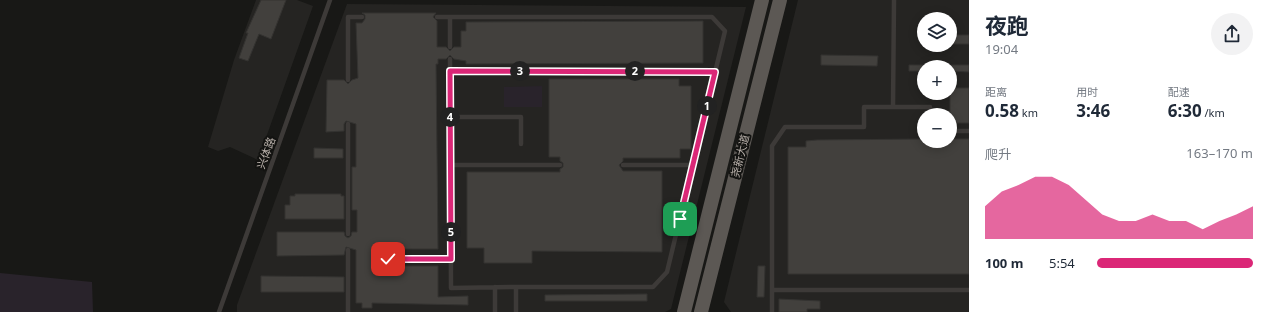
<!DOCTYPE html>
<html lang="zh">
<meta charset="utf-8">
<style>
:root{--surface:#fff;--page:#f2f2f3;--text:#1f2937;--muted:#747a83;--accent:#db2777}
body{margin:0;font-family:"Noto Sans","Noto Sans SC",sans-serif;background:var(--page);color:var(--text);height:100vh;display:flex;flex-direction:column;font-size:15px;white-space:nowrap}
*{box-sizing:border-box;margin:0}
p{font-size:13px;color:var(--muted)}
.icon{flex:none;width:22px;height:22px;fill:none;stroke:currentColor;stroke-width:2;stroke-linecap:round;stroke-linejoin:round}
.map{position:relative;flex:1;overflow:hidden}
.drawer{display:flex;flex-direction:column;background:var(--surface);width:300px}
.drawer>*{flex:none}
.fabs{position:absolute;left:917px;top:12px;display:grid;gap:8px}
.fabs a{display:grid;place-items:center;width:40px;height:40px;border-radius:50%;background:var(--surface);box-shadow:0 2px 10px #0003;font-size:20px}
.pin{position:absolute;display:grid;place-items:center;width:34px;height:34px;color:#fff;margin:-17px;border-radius:8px;box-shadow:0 2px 6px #0006}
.km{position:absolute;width:20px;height:20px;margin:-10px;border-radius:50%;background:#222;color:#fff;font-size:11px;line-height:20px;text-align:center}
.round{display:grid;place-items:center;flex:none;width:42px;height:42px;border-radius:21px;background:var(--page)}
.summary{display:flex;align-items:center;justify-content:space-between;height:68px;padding:0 16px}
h1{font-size:22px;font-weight:700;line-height:30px}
.figures{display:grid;grid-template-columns:repeat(3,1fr);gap:6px;height:68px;padding:4px 16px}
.figures div{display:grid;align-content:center}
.figures b{font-size:17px;font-weight:700}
.figures small{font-size:11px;font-weight:400}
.figures p{font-size:11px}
.chart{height:112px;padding:8px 16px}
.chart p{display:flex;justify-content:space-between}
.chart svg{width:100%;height:72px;margin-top:4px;fill:var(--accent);opacity:.7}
ul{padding:0 16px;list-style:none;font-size:13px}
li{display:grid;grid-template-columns:64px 48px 1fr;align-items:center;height:30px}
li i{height:10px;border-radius:5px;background:var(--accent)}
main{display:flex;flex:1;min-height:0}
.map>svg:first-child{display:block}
.built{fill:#252422;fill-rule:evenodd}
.green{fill:#29232b}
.building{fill:#42403d;stroke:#343331}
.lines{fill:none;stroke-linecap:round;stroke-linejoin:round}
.service{stroke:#3d3a38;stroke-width:4.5}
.primary{stroke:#5c5854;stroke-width:14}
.route-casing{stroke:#fff;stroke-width:8}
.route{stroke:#db2777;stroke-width:5}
.labels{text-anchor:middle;stroke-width:4;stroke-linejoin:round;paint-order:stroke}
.street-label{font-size:11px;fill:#b7afa9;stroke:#131311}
</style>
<main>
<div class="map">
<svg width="969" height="312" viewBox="0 0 969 312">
<rect width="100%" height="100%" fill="#181816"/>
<!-- built -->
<path class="built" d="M256,0h41l16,6 -55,154 -28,-13 -12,4 -10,-4 26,-87z
M798,0h171v312h-238l-7,-10zM924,19h26v26h-26zM924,67h26v26h-26zM924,115h26v26h-26z
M347,4l399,3 -75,302 -6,3h-428v-7z"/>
<!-- green -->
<path class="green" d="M542,86v21h-38v-20z
M0,273l92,9 1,30h-93z"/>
<!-- building -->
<path class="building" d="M261,0h25l-15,39 -12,-5 -11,27 -9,-3 9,-25h-2z
M362,13h74l-3,4 4,4v26h9l4,4 4,-4h7v-16h5v-9l237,-1v42l-237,1v-3l-12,-2 -4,-4 -4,4h-8v5h-2l2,185h-56v17h56v31l30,-1v9l-96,-2v5h-10v-5h-6v-53l-10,-3 -2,8 -67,1v-24h67l1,4 3,2 3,-2 1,-4h5v-22h-5v-43h4v-43l-10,-3 -2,3v7l-18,1 1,-52h17l4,4 4,-4 6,-2 -2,-55h6l3,-4v-4z
M950,35h19v9h-19z
M821,55l57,1 -1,10 -56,-1z
M909,65h15v6h-15z
M950,65h19v7l-19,-1z
M549,79h130v7h12v63h-11v9h-57v3l-4,4 4,6h39v81l-130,-1v12h-48v-15h-17v-76h93v-3l3,-2v-4l-3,-2v-4h-11z
M950,88h19v35h-19z
M924,139v2h26v-2h19v135h-181v-127h18v-6l11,-1z
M314,148l29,1v9h-29z
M295,194h46v2h3v23h-59v-14h5v-9h5z
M758,266h7l-1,31h-7z
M261,276l83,1v15h-83z
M647,294v7h-102v-6z
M779,299l41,2v8h-13v3h-28z"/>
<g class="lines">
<!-- service -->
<path class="service" d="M437,17h275l13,14 -58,241 -14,15h-137v25
M450,17v30
M450,59l1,229 65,-1
M450,71l265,1
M348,80v-63h14
M893,107l1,-107
M450,117h71v27
M348,124v110
M950,131h19
M450,165h110
M623,165h70
M348,250v62
M388,259h63
M495,287v25
M772,290h197
M219,312l111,-312
M772,312v-166l13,-19h79v-20h66v8"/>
<!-- primary -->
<path class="primary" d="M684,312l78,-312
M701,312l79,-312"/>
</g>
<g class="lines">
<!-- route casing -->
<g class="route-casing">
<path id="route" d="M388,259h63l-1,-188 265,1 -35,147"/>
</g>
<!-- route -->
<use href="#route" class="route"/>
</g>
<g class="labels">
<!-- street labels -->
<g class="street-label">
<text transform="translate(266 153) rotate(-70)" y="4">兴体路</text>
<text transform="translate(740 156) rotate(-76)" y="4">尧新大道</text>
</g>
</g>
</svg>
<div class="fabs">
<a><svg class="icon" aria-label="layers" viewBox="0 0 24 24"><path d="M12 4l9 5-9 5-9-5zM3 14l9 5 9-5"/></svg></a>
<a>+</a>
<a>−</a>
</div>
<div class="pin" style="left:680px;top:219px;background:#1e9e55"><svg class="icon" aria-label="arrive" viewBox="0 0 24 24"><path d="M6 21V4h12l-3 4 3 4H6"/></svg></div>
<div class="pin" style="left:388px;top:259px;background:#d93025"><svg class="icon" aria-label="check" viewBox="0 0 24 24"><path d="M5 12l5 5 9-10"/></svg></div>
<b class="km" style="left:707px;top:106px">1</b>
<b class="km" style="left:635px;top:71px">2</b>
<b class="km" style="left:520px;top:71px">3</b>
<b class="km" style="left:450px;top:117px">4</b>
<b class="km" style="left:451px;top:232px">5</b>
</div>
<section class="drawer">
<div class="summary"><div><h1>夜跑</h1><p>19:04</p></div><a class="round"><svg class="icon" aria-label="share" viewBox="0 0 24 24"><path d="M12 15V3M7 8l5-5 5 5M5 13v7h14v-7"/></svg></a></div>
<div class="figures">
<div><p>距离</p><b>0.58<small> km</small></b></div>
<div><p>用时</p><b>3:46</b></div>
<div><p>配速</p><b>6:30<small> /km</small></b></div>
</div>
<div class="chart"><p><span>爬升</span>163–170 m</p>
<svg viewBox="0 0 160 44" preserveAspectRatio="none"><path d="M0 44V24L10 15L20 11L30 6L40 6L50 11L60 20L70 29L80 33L90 33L100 29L110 33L120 33L130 38L140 33L150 29L160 24V44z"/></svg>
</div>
<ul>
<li><b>100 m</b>5:54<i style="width:100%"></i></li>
</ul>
</section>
</main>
